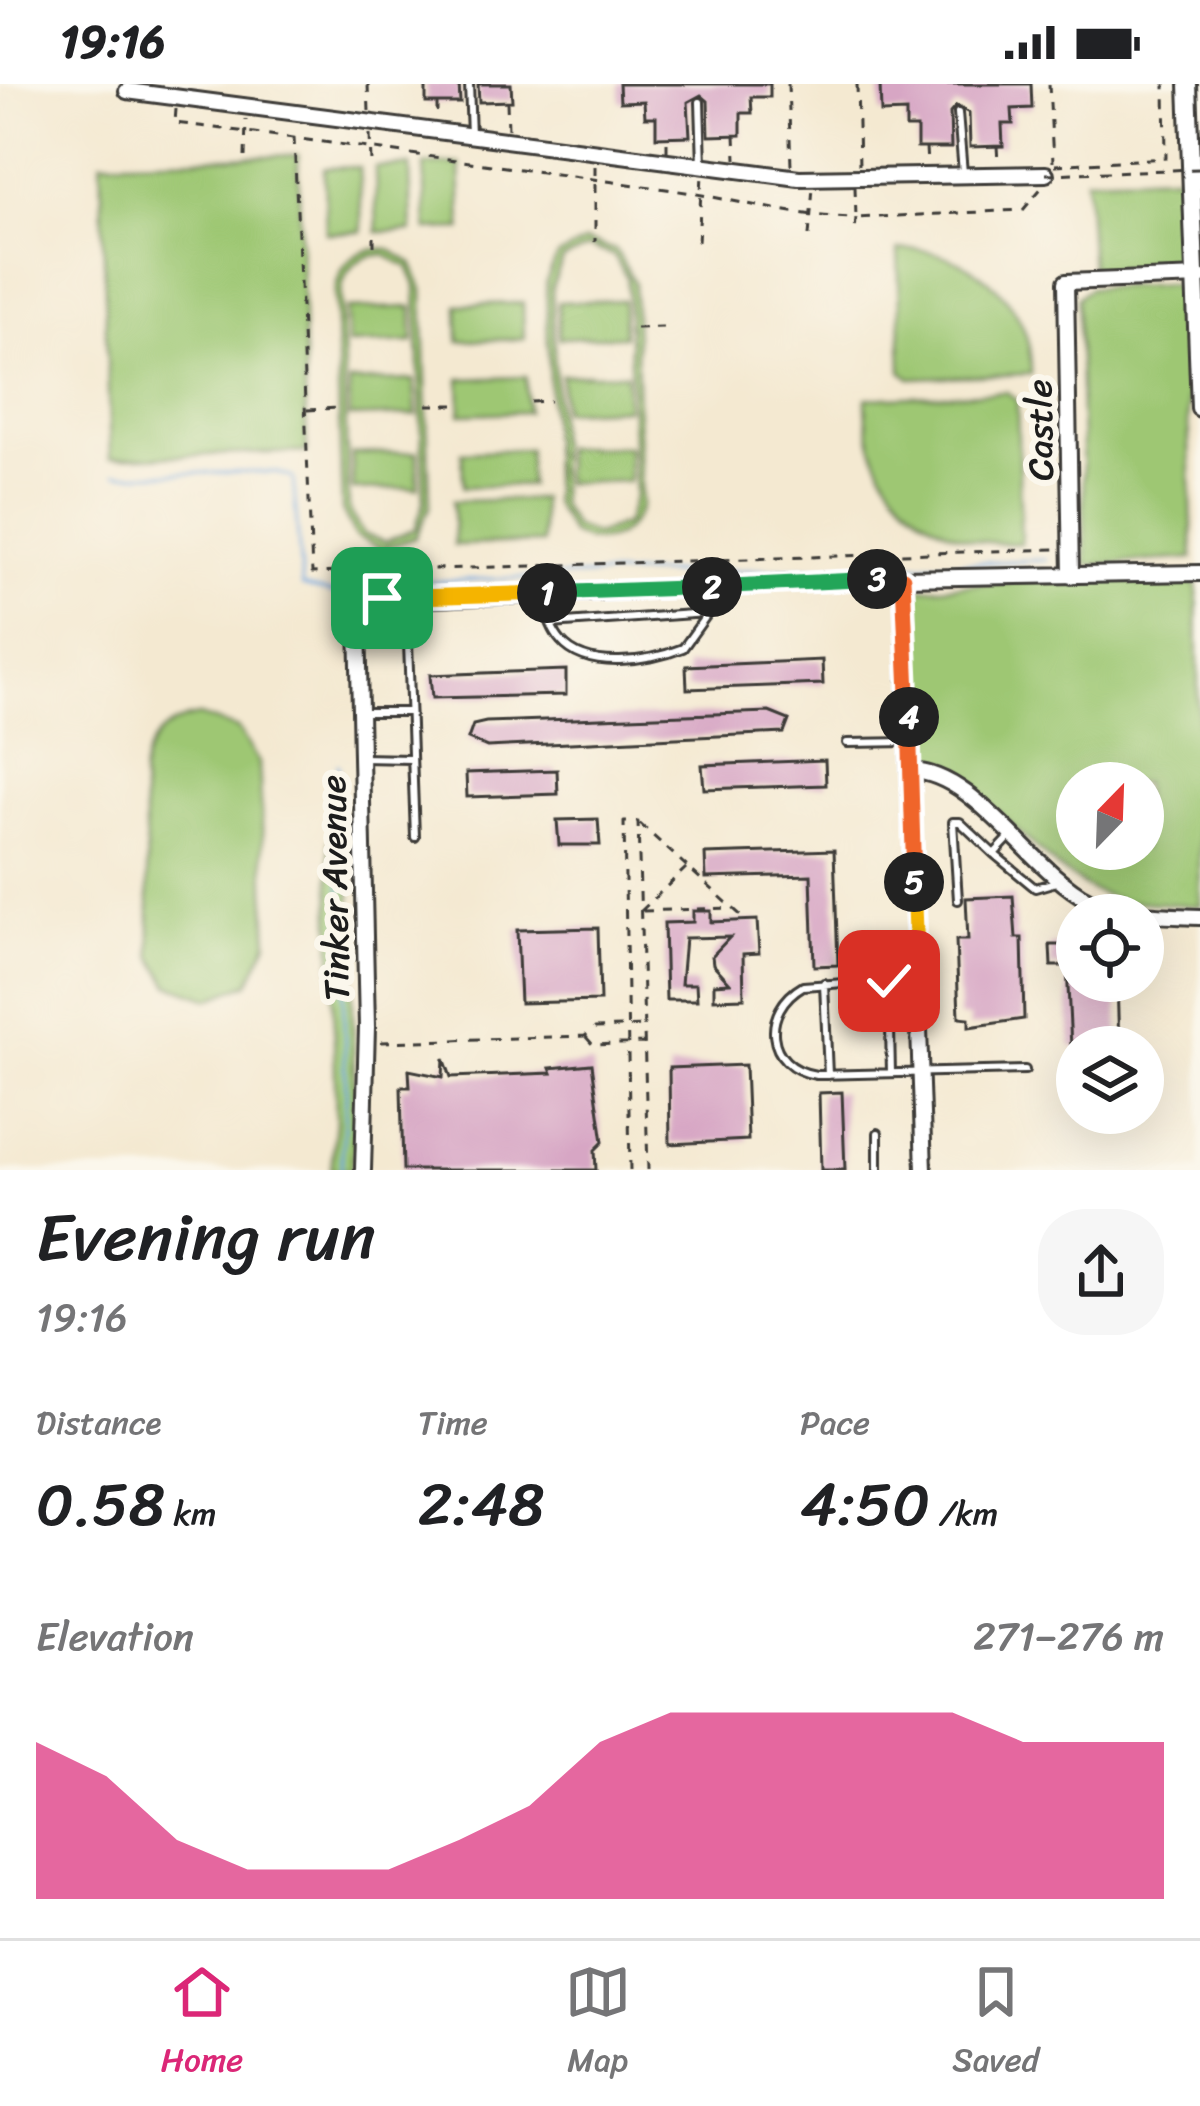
<!DOCTYPE html>
<meta charset="utf-8">
<style>
:root{--surface:#fff;--page:#f6f6f6;--text:#202124;--muted:#757577;--line:#e0e0e0;--accent:#db2777}
body{margin:0;font-family:Sriracha,sans-serif;background:var(--page);color:var(--text);height:100vh;display:flex;flex-direction:column;font-size:45px;white-space:nowrap}
*{box-sizing:border-box;margin:0}
p{font-size:39px;color:var(--muted)}
.icon{flex:none;width:66px;height:66px;fill:none;stroke:currentColor;stroke-width:2;stroke-linecap:round;stroke-linejoin:round}
.map{position:relative;height:1086px;overflow:hidden}
.panel{display:flex;flex-direction:column;background:var(--surface);flex:1}
.panel>*{flex:none}
.needle{width:78px;rotate:23deg}
.controls{position:absolute;left:1056px;top:678px;display:grid;gap:24px}
.controls a{display:grid;place-items:center;width:108px;height:108px;border-radius:50%;background:var(--surface);box-shadow:0 12px 48px #0002;font-size:60px}
.pin{position:absolute;display:grid;place-items:center;width:102px;height:102px;color:#fff;margin:-51px;border-radius:24px;box-shadow:0 6px 18px #0006}
.km{position:absolute;width:60px;height:60px;margin:-30px;border-radius:50%;background:#222;color:#fff;font-size:33px;line-height:60px;text-align:center}
.round{display:grid;place-items:center;flex:none;width:126px;height:126px;border-radius:48px;background:var(--page)}
.overview{display:flex;align-items:center;justify-content:space-between;height:204px;padding:0 36px}
h1{font-size:66px;font-weight:600;line-height:90px}
.metrics{display:grid;grid-template-columns:repeat(3,1fr);gap:18px;height:204px;padding:12px 36px}
.metrics div{display:grid;align-content:center}
.metrics b{font-size:60px;font-weight:600}
.metrics small{font-size:33px;font-weight:400}
.metrics p{font-size:33px}
.chart{height:336px;padding:24px 36px}
.chart p{display:flex;justify-content:space-between}
.chart svg{width:100%;height:216px;margin-top:12px;fill:var(--accent);opacity:.7}
.status{display:flex;justify-content:space-between;align-items:center;height:84px;padding:0 60px;background:var(--surface);direction:ltr}
.status svg{height:33px;fill:currentColor}
.tab-bar{display:flex;justify-content:space-around;align-items:center;height:168px;border-top:3px solid var(--line);background:var(--surface);font-size:33px;color:var(--muted)}
.tab-bar a{display:grid;justify-items:center;gap:6px}
.tab-bar .active{color:var(--accent)}
.map>svg:first-child{display:block}
.green{fill:#9ec773;stroke:#5d7248;stroke-width:3;fill-rule:evenodd}
.lines{fill:none;stroke-linecap:round;stroke-linejoin:round}
.stream{stroke:#6fa6dd;stroke-width:3}
.building{fill:#d7a6c4}
.service-casing{stroke:#3c3b37;stroke-width:12}
.minor-casing{stroke:#3c3b37;stroke-width:20}
.tertiary-casing{stroke:#3c3b37;stroke-width:22}
.path{stroke:#3c3b37;stroke-width:3;stroke-dasharray:9 9;stroke-linecap:butt}
.service{stroke:#fff;stroke-width:6}
.minor{stroke:#fff;stroke-width:14}
.tertiary{stroke:#fff;stroke-width:16}
.path-bridge{stroke:#3c3b37;stroke-width:3;stroke-dasharray:9 9;stroke-linecap:butt}
.split-1-casing{stroke:#fff;stroke-width:24}
.split-2-casing{stroke:#fff;stroke-width:24}
.split-3-casing{stroke:#fff;stroke-width:24}
.split-4-casing{stroke:#fff;stroke-width:24}
.split-5-casing{stroke:#fff;stroke-width:24}
.split-6-casing{stroke:#fff;stroke-width:24}
.split-1{stroke:#f5b400;stroke-width:15}
.split-2{stroke:#22a559;stroke-width:15}
.split-3{stroke:#22a559;stroke-width:15}
.split-4{stroke:#f0652b;stroke-width:15}
.split-5{stroke:#f0652b;stroke-width:15}
.split-6{stroke:#f5b400;stroke-width:15}
.labels{text-anchor:middle;stroke-width:12;stroke-linejoin:round;paint-order:stroke}
.street-label{font-size:36px;fill:#1c1c1c;stroke:#fbf7ec}
</style>
<div class="status"><b>19:16</b><svg viewBox="0 0 49 12"><path d="M0 12V9h3v3zM5 12V6h3v6zM10 12V3h3v9zM15 12V0h3v12zM26 1h20v11H26zM47 4h2v5h-2z"/></svg></div>
<div class="map">
<svg width="1200" height="1086" viewBox="0 0 1200 1086">
<rect width="100%" height="100%" fill="#fbf7ec"/>
<filter id="ink" filterUnits="userSpaceOnUse"><feTurbulence type="fractalNoise" baseFrequency=".00833" numOctaves="2"/><feDisplacementMap in="SourceGraphic" scale="24" xChannelSelector="R" yChannelSelector="G"/><feConvolveMatrix kernelMatrix="1 2 1 2 8 2 1 2 1" color-interpolation-filters="sRGB"/></filter>
<filter id="wash" filterUnits="userSpaceOnUse"><feTurbulence type="fractalNoise" baseFrequency=".004" numOctaves="4" result="noise"/><feDisplacementMap in="SourceGraphic" scale="48" xChannelSelector="R" yChannelSelector="G"/><feGaussianBlur stdDeviation="2.7" result="paint"/><feColorMatrix in="noise" values="0 0 0 0 0 0 0 0 0 0 0 0 0 0 0 0 0 1.4 0 .05"/><feComposite in="paint" operator="in"/></filter>
<g filter="url(#wash)">
<rect width="100%" height="100%" fill="#f4e9d1"/>
<!-- green -->
<path class="green" d="M298,71l9,297 -197,6 -9,-297z
M460,80l2,65 -35,1 -3,-65z
M410,82l2,65 -35,1 -2,-65z
M359,83l3,65 -36,1 -2,-65z
M1179,91l2,92 -90,4 -5,-93z
M586,157l30,9 18,32 7,224c-12,32 -40,43 -70,28l-18,-31 -7,-221 11,-26zM589,163l24,8 14,23 8,217 -9,28 -30,12 -22,-8 -14,-23 -8,-217 11,-28z
M389,165l23,14 11,26 7,217 -15,32 -33,11 -27,-13 -13,-26 -7,-217c4,-31 23,-46 54,-44zM384,171l24,12 8,18 8,217 -9,27 -30,13 -22,-8 -14,-24 -8,-216c3,-25 18,-40 43,-39z
M915,165c64,9 118,56 116,125l-121,4 -8,-7 -4,-121z
M1170,200l14,10 9,264 -107,7 -9,-267 12,-10z
M623,216l1,36 -65,2 -1,-36z
M523,219l1,36 -65,2 -1,-36z
M412,223l1,35 -65,2 -1,-35z
M626,289l1,35 -65,3 -1,-36z
M526,293l1,35 -66,2 -1,-35z
M414,296l2,35 -66,2 -1,-35z
M1007,308l10,9 4,142c-87,7 -157,-57 -155,-145z
M628,362l1,35 -65,2 -1,-35z
M528,365l1,36 -66,2 -1,-35z
M417,368l1,36 -65,2 -1,-36z
M541,415l1,44 -88,2 -1,-44z
M1043,495l146,1 8,6 3,320 -78,-5 -32,-11 -32,-22 -103,-96 -37,-15 -5,-168zM1077,699h66v66h-66z
M199,632l39,13 21,34 9,179 -19,41 -39,16 -40,-14 -18,-29 -10,-181c4,-34 23,-54 57,-59z
M350,752l5,299 -4,35h-20l5,-48 -7,-281z"/>
<g class="lines">
<!-- stream -->
<path class="stream" d="M116,390l160,-2 17,6 9,108 32,8 15,-10 697,-24
M338,681l8,331 -5,74"/>
</g>
<g id="blocks">
<!-- building -->
<path class="building" d="M426,0h33l1,19h-34z
M478,0h33l1,17 -33,1z
M619,0h151v13h-19l1,16h-11v22l-32,1 -1,-35 -7,-6 -13,7 2,34 -34,1v-20h-11l-1,-16 -24,1z
M880,0h151l1,24 -20,1 1,15h-11l1,22 -33,1 -1,-34 -13,-7 -6,7 1,35h-34v-20h-11v-16l-25,1z
M822,576l1,24 -136,5 -1,-23z
M566,586v25l-134,3 -2,-23z
M769,628l20,8 -5,13 -297,14 -19,-8 5,-14 13,-3z
M825,676l1,25 -122,4 -2,-24z
M557,686l1,24 -91,3 -1,-24z
M598,735l2,26h-41l-2,-25z
M834,766l4,115 -24,1 -3,-91 -105,3 -1,-24z
M1013,812l3,42h6l2,81 -55,8v-9l-10,-1 -3,-77h12l-2,-42z
M693,827h18v11l46,-2 2,33 -16,1 1,44 -30,1v-15l16,-1 -17,-19 -1,-8 18,-19 -45,1 -4,46h15l1,16h-31l-2,-77 29,-1z
M598,844l2,73 -80,2 -3,-73z
M1050,861h27v36h40l2,66h-48l-4,-81h-16z
M444,974l7,19 101,-4 -2,-5 42,-4 11,78 -8,8 1,20h-193l-2,-83h9l-1,-17 34,7z
M745,981l3,75 -78,4 -1,-76z
M842,1008l3,78h-24l-2,-77z"/>
</g>
</g>
<g filter="url(#ink)">
<use href="#blocks" fill-opacity="0" stroke="#3c3b37" stroke-width="3"/>
<g class="lines">
<!-- service casing -->
<g class="service-casing">
<path id="service" d="M469,0l2,51
M700,18l2,62
M958,29l5,60
M541,513c5,14 10,33 20,44 26,31 90,20 122,7l23,-32 6,-26
M551,540l156,-11
M408,559l7,194
M360,628h49
M847,659l63,-1
M361,674l50,1
M994,770l41,34 24,-7
M958,816l-5,-78h7l34,32 17,-18
M913,894l-110,8c-42,24 -39,81 13,89l209,-5
M889,897l2,92
M824,899l4,92
M878,1049v37"/>
</g>
<!-- minor casing -->
<g class="minor-casing">
<path id="minor" d="M127,7l672,87 247,-4
M1071,492l-5,-294 134,-5
M903,494l21,592
M911,687c65,1 119,99 178,129 35,17 73,15 111,17
M363,1086l4,-143 -9,-406 12,-19 533,-24 297,-5"/>
</g>
<!-- tertiary casing -->
<g class="tertiary-casing">
<path id="tertiary" d="M1188,0l12,324"/>
</g>
<!-- path -->
<path class="path" d="M368,0l1,28
M788,0l3,82
M857,0l2,82
M1049,0l4,78
M507,18l1,28
M437,19v16
M176,25l-1,14c164,20 327,44 491,66 64,9 126,28 190,29l-1,16
M370,50l1,29
M735,51l1,24
M294,53l18,436 744,-24
M997,62l1,16
M926,64l1,16
M667,67v-14
M245,73l1,-37
M1055,81l111,-7 -1,-74
M595,82v76
M855,103l1,31 167,-8 20,-24
M809,152l4,-49
M374,153v11
M698,158l4,-67
M636,244l28,-1
M531,318l19,-1
M427,321h30
M307,326l31,-2
M640,740l106,96
M641,827l45,-43
M643,827l86,-3
M586,953l7,8 52,-2
M381,958l204,-6 10,-8 49,-2
M630,1086l-6,-348h14l10,348"/>
<!-- service -->
<use href="#service" class="service"/>
<!-- minor -->
<use href="#minor" class="minor"/>
<!-- tertiary -->
<use href="#tertiary" class="tertiary"/>
<!-- path-bridge -->
<path class="path-bridge" d="M1046,90l154,-5"/>
</g>
</g>
<g class="lines" filter="url(#ink)">
<!-- split-1 casing -->
<g class="split-1-casing">
<path id="split-1" d="M382,514l165,-5"/>
</g>
<!-- split-2 casing -->
<g class="split-2-casing">
<path id="split-2" d="M547,509l165,-6"/>
</g>
<!-- split-3 casing -->
<g class="split-3-casing">
<path id="split-3" d="M712,503l165,-8"/>
</g>
<!-- split-4 casing -->
<g class="split-4-casing">
<path id="split-4" d="M877,495l26,-1 6,139"/>
</g>
<!-- split-5 casing -->
<g class="split-5-casing">
<path id="split-5" d="M909,633l5,165"/>
</g>
<!-- split-6 casing -->
<g class="split-6-casing">
<path id="split-6" d="M889,897l29,-3 -4,-96"/>
</g>
<!-- split-1 -->
<use href="#split-1" class="split-1"/>
<!-- split-2 -->
<use href="#split-2" class="split-2"/>
<!-- split-3 -->
<use href="#split-3" class="split-3"/>
<!-- split-4 -->
<use href="#split-4" class="split-4"/>
<!-- split-5 -->
<use href="#split-5" class="split-5"/>
<!-- split-6 -->
<use href="#split-6" class="split-6"/>
</g>
<g class="labels">
<!-- street labels -->
<g class="street-label">
<text transform="translate(1039 346) rotate(-91)" y="13">Castle</text>
<text transform="translate(334 804) rotate(-91)" y="13">Tinker Avenue</text>
</g>
</g>
</svg>
<div class="controls">
<a><svg class="needle" viewBox="-14 -14 28 28"><path d="M0-13l5 13h-10z" fill="#e53935"/><path d="M0 13l5-13h-10z" fill="#757577"/></svg></a>
<a><svg class="icon" aria-label="locate" viewBox="0 0 24 24"><circle cx="12" cy="12" r="6"/><path d="M12 2v4M12 18v4M2 12h4M18 12h4"/></svg></a>
<a><svg class="icon" aria-label="layers" viewBox="0 0 24 24"><path d="M12 4l9 5-9 5-9-5zM3 14l9 5 9-5"/></svg></a>
</div>
<div class="pin" style="left:382px;top:514px;background:#1e9e55"><svg class="icon" aria-label="arrive" viewBox="0 0 24 24"><path d="M6 21V4h12l-3 4 3 4H6"/></svg></div>
<div class="pin" style="left:889px;top:897px;background:#d93025"><svg class="icon" aria-label="check" viewBox="0 0 24 24"><path d="M5 12l5 5 9-10"/></svg></div>
<b class="km" style="left:547px;top:509px">1</b>
<b class="km" style="left:712px;top:503px">2</b>
<b class="km" style="left:877px;top:495px">3</b>
<b class="km" style="left:909px;top:633px">4</b>
<b class="km" style="left:914px;top:798px">5</b>
</div>
<section class="panel">
<div class="overview"><div><h1>Evening run</h1><p>19:16</p></div><a class="round"><svg class="icon" aria-label="share" viewBox="0 0 24 24"><path d="M12 15V3M7 8l5-5 5 5M5 13v7h14v-7"/></svg></a></div>
<div class="metrics">
<div><p>Distance</p><b>0.58<small> km</small></b></div>
<div><p>Time</p><b>2:48</b></div>
<div><p>Pace</p><b>4:50<small> /km</small></b></div>
</div>
<div class="chart"><p><span>Elevation</span>271–276 m</p>
<svg viewBox="0 0 160 44" preserveAspectRatio="none"><path d="M0 44V12L10 19L20 32L30 38L40 38L50 38L60 32L70 25L80 12L90 6L100 6L110 6L120 6L130 6L140 12L150 12L160 12V44z"/></svg>
</div>
</section>
<nav class="tab-bar">
<a class="active"><svg class="icon" aria-label="home" viewBox="0 0 24 24"><path d="M3 11l9-7 9 7M6 9v11h12V9"/></svg>Home</a>
<a><svg class="icon" aria-label="map" viewBox="0 0 24 24"><path d="M3 6l6-2 6 2 6-2v14l-6 2-6-2-6 2zM9 4v14M15 6v14"/></svg>Map</a>
<a><svg class="icon" aria-label="saved" viewBox="0 0 24 24"><path d="M7 4h10v16l-5-4-5 4z"/></svg>Saved</a>
</nav>
